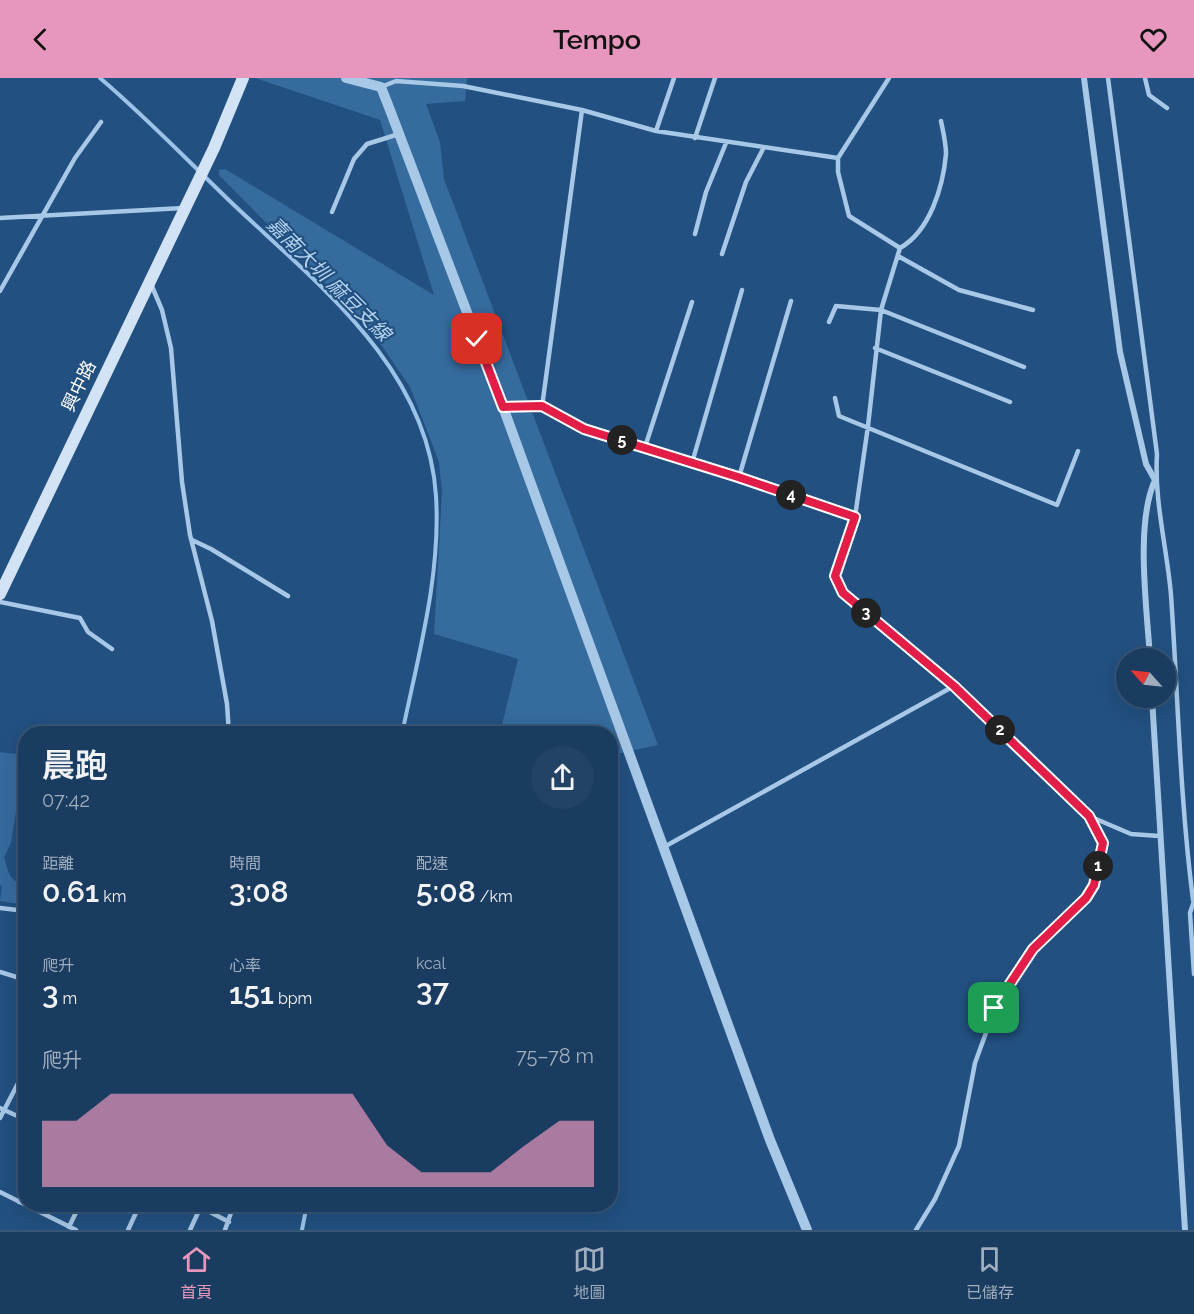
<!DOCTYPE html>
<html lang="zh-TW">
<meta charset="utf-8">
<style>
:root{--surface:#1a3c60;--page:#234366;--text:#f1f3f6;--muted:#9fadbd;--line:#385675;--accent:#e797bd}
body{margin:0;font-family:Raleway,"Noto Sans TC",sans-serif;background:var(--page);color:var(--text);height:100vh;display:flex;flex-direction:column;font-size:22px;white-space:nowrap}
*{box-sizing:border-box;margin:0}
p{font-size:20px;color:var(--muted)}
.icon{flex:none;width:33px;height:33px;fill:none;stroke:currentColor;stroke-width:2;stroke-linecap:round;stroke-linejoin:round}
.map{position:relative;flex:1;overflow:hidden}
.sheet{position:absolute;left:18px;top:648px;width:600px;height:486px;display:flex;flex-direction:column;background:var(--surface);border-radius:24px;box-shadow:0 6px 24px #0002,0 0 0 2px var(--line)}
.sheet>*{flex:none}
.needle{width:39px;rotate:297deg}
.fabs{position:absolute;left:1116px;top:570px;display:grid;gap:12px}
.fabs a{display:grid;place-items:center;width:60px;height:60px;border-radius:50%;background:var(--surface);box-shadow:0 6px 24px #0002,0 0 0 2px var(--line);font-size:30px}
.pin{position:absolute;display:grid;place-items:center;width:51px;height:51px;color:#fff;margin:-26px;border-radius:12px;box-shadow:0 3px 9px #0006}
.km{position:absolute;width:30px;height:30px;margin:-15px;border-radius:50%;background:#222;color:#fff;font-size:16px;line-height:30px;text-align:center}
.round{display:grid;place-items:center;flex:none;width:63px;height:63px;border-radius:32px;background:var(--page)}
.summary{display:flex;align-items:center;justify-content:space-between;height:102px;padding:0 24px}
h1{font-size:33px;font-weight:600;line-height:45px}
.metrics{display:grid;grid-template-columns:repeat(3,1fr);gap:9px;height:102px;padding:6px 24px}
.metrics div{display:grid;align-content:center}
.metrics b{font-size:30px;font-weight:600}
.metrics small{font-size:16px;font-weight:400}
.metrics p{font-size:16px}
.chart{height:168px;padding:12px 24px}
.chart p{display:flex;justify-content:space-between}
.chart svg{width:100%;height:108px;margin-top:6px;fill:var(--accent);opacity:.7}
header{display:flex;justify-content:space-between;align-items:center;height:78px;padding:0 24px;background:var(--accent);color:#111;font-size:27px;font-weight:600}
.tab-bar{display:flex;justify-content:space-around;align-items:center;height:84px;border-top:2px solid var(--line);background:var(--surface);font-size:16px;color:var(--muted)}
.tab-bar a{display:grid;justify-items:center;gap:3px}
.tab-bar .selected{color:var(--accent)}
.map>svg:first-child{display:block}
.green{fill:#366b9e}
.lines{fill:none;stroke-linecap:round;stroke-linejoin:round}
.stream{stroke:#9bc3e8;stroke-width:4}
.service{stroke:#a7c8e7;stroke-width:4.5}
.minor{stroke:#a7c8e7;stroke-width:6}
.tertiary{stroke:#a7c8e7;stroke-width:10}
.secondary{stroke:#d2e3f6;stroke-width:12}
.route-casing{stroke:#fff;stroke-width:12}
.route{stroke:#e11d48;stroke-width:8}
.labels{text-anchor:middle;stroke-width:4.5;stroke-linejoin:round;paint-order:stroke}
.street-label{font-size:18px;fill:#fff;stroke:#225080}
.water-label{font-size:20px;font-style:italic;fill:#b3d2ef;stroke:#225080}
</style>
<header><svg class="icon" aria-label="back" viewBox="0 0 24 24"><path d="M15 5l-7 7 7 7"/></svg>Tempo<svg class="icon" aria-label="heart" viewBox="0 0 24 24"><path d="M12 20l-8-8c-3-5 5-10 8-4 3-6 11-1 8 4z"/></svg></header>
<div class="map">
<svg width="1194" height="1152" viewBox="0 0 1194 1152">
<rect width="100%" height="100%" fill="#225080"/>
<!-- green -->
<path class="green" d="M255,0h212l-2,23 -39,3 14,38 4,37 214,566 -47,10 -1,-21 -110,-1 18,-74 -84,-25 8,-142 -3,-30 -29,-75 -28,-41 -40,-46 -123,-125v-5l6,-1 209,126 -54,-175z
M0,674l25,3 -14,88 -7,14c4,14 5,25 21,27v21l-25,-4 2,-15 -2,-1z"/>
<g class="lines">
<!-- stream -->
<path class="stream" d="M100,0c47,40 90,85 135,128 85,80 193,163 201,290 5,80 -18,160 -34,238
M302,1152l5,-26"/>
<!-- service -->
<path class="service" d="M889,0l-51,80v14l11,44 51,32 -19,62 -13,116 -13,91 -20,59 8,17 111,93 135,130 14,27 -10,42 -7,14 -53,50 -38,59 -20,55 -16,83 -24,53 -19,31
M1108,0l49,376c-3,47 10,94 14,141 7,102 9,204 22,305
M1145,0l4,17 18,13
M381,9l15,-6 67,5 119,24 74,21 182,27
M656,53l18,-53
M695,60l20,-60
M332,134l22,-53 13,-15 32,-10
M0,140l183,-10
M695,156l11,-42 20,-49
M900,170c30,-17 43,-61 46,-94 0,-11 -3,-23 -5,-33
M722,176l24,-72 17,-33
M898,178l61,34 74,20
M151,206l11,26 9,38 11,134 8,53 22,86 15,83 2,30
M0,213l75,-133 26,-36
M829,244l7,-16 45,4 143,57
M875,270l135,54
M835,320l4,18 218,89 21,-54
M503,329h39l42,22 155,48 116,40
M542,329l40,-297
M645,369l47,-145
M692,385l50,-173
M739,399l52,-176
M192,462l19,9 77,47
M0,524l80,16 8,14 24,17
M1089,738l42,18 28,2
M664,769l290,-161
M1194,823l-4,12 4,61
M0,830l26,3
M0,894l26,8
M0,1030l26,12
M0,1040l26,-50
M0,1114l76,38
M19,1124l7,-12
M195,1126l34,18
M69,1149l11,-23
M128,1152l12,-26
M190,1152l12,-26
M225,1152l9,-26"/>
<!-- minor -->
<path class="minor" d="M1084,0l36,274 26,112 9,16c-20,44 -8,129 -5,178
M1152,620l33,532"/>
<!-- tertiary -->
<path class="tertiary" d="M346,0l35,9 9,23 113,297 267,733 37,90"/>
<!-- secondary -->
<path class="secondary" d="M0,516l214,-446 29,-70"/>
</g>
<g class="lines">
<!-- route casing -->
<g class="route-casing">
<path id="route" d="M477,261l26,68 39,-1 42,23 154,48 117,40 -20,59 8,17 111,93 135,130 14,27 -9,42 -8,13 -53,51 -39,59"/>
</g>
<!-- route -->
<use href="#route" class="route"/>
</g>
<g class="labels">
<!-- street labels -->
<g class="street-label">
<text transform="translate(79 308) rotate(-64)" y="6">興中路</text>
</g>
<!-- water labels -->
<g class="water-label">
<text transform="translate(329 201) rotate(45)" y="7">嘉南大圳 麻豆支線</text>
</g>
</g>
</svg>
<div class="fabs">
<a><svg class="needle" viewBox="-14 -14 28 28"><path d="M0-13l5 13h-10z" fill="#e53935"/><path d="M0 13l5-13h-10z" fill="#9fadbd"/></svg></a>
</div>
<div class="pin" style="left:994px;top:930px;background:#1e9e55"><svg class="icon" aria-label="arrive" viewBox="0 0 24 24"><path d="M6 21V4h12l-3 4 3 4H6"/></svg></div>
<div class="pin" style="left:477px;top:261px;background:#d93025"><svg class="icon" aria-label="check" viewBox="0 0 24 24"><path d="M5 12l5 5 9-10"/></svg></div>
<b class="km" style="left:1098px;top:788px">1</b>
<b class="km" style="left:1000px;top:652px">2</b>
<b class="km" style="left:866px;top:535px">3</b>
<b class="km" style="left:791px;top:417px">4</b>
<b class="km" style="left:622px;top:362px">5</b>
<section class="sheet">
<div class="summary"><div><h1>晨跑</h1><p>07:42</p></div><a class="round"><svg class="icon" aria-label="share" viewBox="0 0 24 24"><path d="M12 15V3M7 8l5-5 5 5M5 13v7h14v-7"/></svg></a></div>
<div class="metrics">
<div><p>距離</p><b>0.61<small> km</small></b></div>
<div><p>時間</p><b>3:08</b></div>
<div><p>配速</p><b>5:08<small> /km</small></b></div>
</div>
<div class="metrics">
<div><p>爬升</p><b>3<small> m</small></b></div>
<div><p>心率</p><b>151<small> bpm</small></b></div>
<div><p>kcal</p><b>37</b></div>
</div>
<div class="chart"><p><span>爬升</span>75–78 m</p>
<svg viewBox="0 0 160 44" preserveAspectRatio="none"><path d="M0 44V17L10 17L20 6L30 6L40 6L50 6L60 6L70 6L80 6L90 6L100 27L110 38L120 38L130 38L140 27L150 17L160 17V44z"/></svg>
</div>
</section>
</div>
<nav class="tab-bar">
<a class="selected"><svg class="icon" aria-label="home" viewBox="0 0 24 24"><path d="M3 11l9-7 9 7M6 9v11h12V9"/></svg>首頁</a>
<a><svg class="icon" aria-label="map" viewBox="0 0 24 24"><path d="M3 6l6-2 6 2 6-2v14l-6 2-6-2-6 2zM9 4v14M15 6v14"/></svg>地圖</a>
<a><svg class="icon" aria-label="saved" viewBox="0 0 24 24"><path d="M7 4h10v16l-5-4-5 4z"/></svg>已儲存</a>
</nav>
